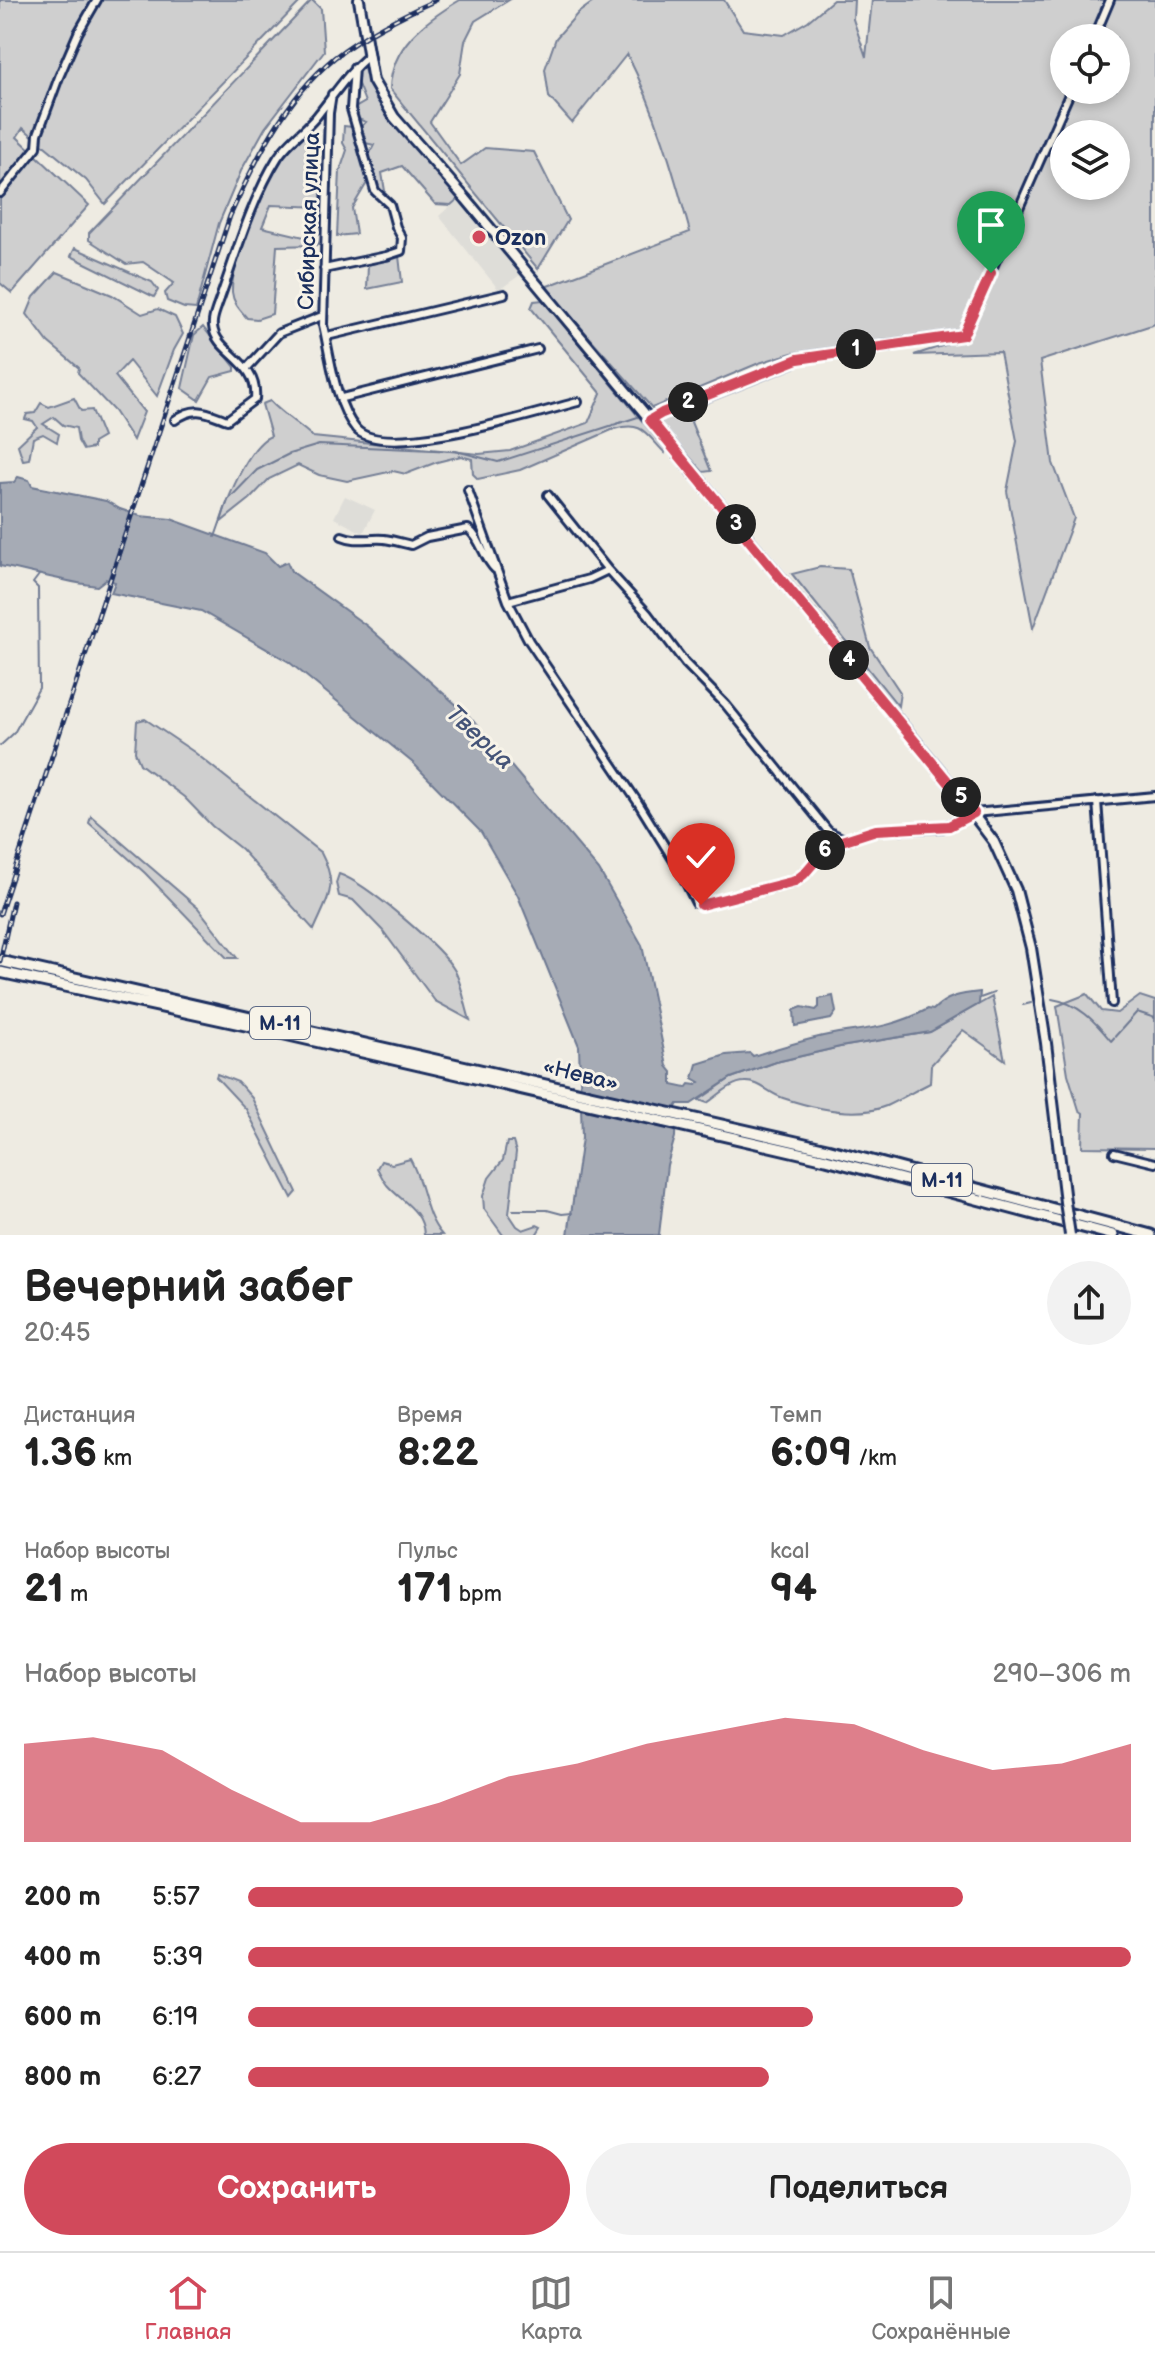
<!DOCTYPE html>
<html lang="ru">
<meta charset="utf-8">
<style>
:root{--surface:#fff;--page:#f2f2f2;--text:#222;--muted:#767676;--line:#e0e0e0;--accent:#d1495b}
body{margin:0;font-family:"Balsamiq Sans",sans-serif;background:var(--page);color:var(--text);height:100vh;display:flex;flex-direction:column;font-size:30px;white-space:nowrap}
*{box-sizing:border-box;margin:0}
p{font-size:26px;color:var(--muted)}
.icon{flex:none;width:44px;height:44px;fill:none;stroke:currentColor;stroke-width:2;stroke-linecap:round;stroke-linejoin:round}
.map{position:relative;height:1235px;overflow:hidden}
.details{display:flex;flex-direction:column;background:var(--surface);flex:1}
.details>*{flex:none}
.controls{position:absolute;left:1050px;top:24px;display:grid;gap:16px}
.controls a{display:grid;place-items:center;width:80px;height:80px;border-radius:50%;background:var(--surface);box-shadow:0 4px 12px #0003;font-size:40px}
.pin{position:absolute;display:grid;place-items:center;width:68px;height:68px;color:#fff;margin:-82px -34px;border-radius:50% 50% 50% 0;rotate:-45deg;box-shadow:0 0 8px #0007}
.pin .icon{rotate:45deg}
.km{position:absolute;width:40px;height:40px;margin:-20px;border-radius:50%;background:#222;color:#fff;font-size:22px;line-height:40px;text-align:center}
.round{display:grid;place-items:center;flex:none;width:84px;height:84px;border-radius:42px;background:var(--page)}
.overview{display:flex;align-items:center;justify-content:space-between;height:136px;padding:0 24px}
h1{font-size:44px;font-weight:700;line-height:60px}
.metrics{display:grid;grid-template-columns:repeat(3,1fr);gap:12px;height:136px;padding:8px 24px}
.metrics div{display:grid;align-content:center}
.metrics b{font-size:40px;font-weight:700}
.metrics small{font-size:22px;font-weight:400}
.metrics p{font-size:22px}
.chart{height:224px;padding:16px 24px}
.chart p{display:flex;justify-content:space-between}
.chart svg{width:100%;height:144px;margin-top:8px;fill:var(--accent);opacity:.7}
.button{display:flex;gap:16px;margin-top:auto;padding:16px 24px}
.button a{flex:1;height:92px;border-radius:48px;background:var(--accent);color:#fff;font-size:32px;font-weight:700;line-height:92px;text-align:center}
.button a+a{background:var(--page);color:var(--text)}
ul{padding:0 24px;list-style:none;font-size:26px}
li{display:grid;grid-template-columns:128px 96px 1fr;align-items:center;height:60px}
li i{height:20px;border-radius:10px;background:var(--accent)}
.tab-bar{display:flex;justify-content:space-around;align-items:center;height:112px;border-top:2px solid var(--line);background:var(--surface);font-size:22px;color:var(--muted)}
.tab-bar a{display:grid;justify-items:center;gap:4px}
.tab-bar .active{color:var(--accent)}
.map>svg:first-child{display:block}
.built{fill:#deddd8}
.green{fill:#cfcfcf;stroke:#757f96;stroke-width:2;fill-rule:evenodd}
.water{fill:#a6abb5;stroke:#6e7992;stroke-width:2}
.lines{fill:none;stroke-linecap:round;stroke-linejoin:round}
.stream{stroke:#6e7992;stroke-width:2}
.minor-casing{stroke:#1b2f5e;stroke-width:12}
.major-casing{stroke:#1b2f5e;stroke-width:14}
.highway-casing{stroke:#1b2f5e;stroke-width:15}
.minor{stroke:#f7f3e8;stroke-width:6}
.major{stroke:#f7f3e8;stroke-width:8}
.highway{stroke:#f7f3e8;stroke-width:9}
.rail-casing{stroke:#1b2f5e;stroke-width:5}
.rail{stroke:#f7f3e8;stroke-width:2;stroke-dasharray:6;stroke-linecap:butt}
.major-bridge-casing{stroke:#1b2f5e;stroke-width:14;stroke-linecap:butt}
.major-bridge{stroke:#f7f3e8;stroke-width:8}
.route-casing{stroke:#fff;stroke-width:16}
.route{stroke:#d1495b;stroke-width:10}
.poi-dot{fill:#d1495b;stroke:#f7f3e8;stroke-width:3}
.labels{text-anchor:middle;stroke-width:6;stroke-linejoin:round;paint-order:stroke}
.shield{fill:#f7f3e8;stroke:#5d6a87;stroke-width:2}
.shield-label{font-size:20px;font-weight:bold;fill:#1b2f5e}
.street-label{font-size:22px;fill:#1b2f5e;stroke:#f7f3e8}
.poi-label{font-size:22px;font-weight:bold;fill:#1b2f5e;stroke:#f7f3e8;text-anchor:start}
.water-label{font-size:24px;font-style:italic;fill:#455478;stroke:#f7f3e8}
</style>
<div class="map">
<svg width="1155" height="1235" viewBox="0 0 1155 1235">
<rect width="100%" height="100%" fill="#eeebe2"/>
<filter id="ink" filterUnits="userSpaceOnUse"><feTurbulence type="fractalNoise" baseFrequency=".0125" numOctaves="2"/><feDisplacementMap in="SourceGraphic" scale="16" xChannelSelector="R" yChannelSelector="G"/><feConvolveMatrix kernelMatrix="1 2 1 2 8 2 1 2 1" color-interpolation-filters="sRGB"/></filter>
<g filter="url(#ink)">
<!-- built -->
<path class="built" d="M458,199l62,76 -21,15 -60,-74z
M345,496l30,14 -12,23 -29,-15z"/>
<!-- green -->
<path class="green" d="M0,0h302l-197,204 -19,-24 -63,-52 -6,9 72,68 -77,88 -12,-10z
M312,0l9,9 3,42 -59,77 -24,43 -22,52 -23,86 -12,-1 -17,-7 -2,-8 9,-10 -31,-21 -17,2 -37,-24v-7z
M460,0h49l-34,21 -10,20 -5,33 -30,48 31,43 24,-17 49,4 34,68 -30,49 -148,-180c1,-43 35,-68 70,-89z
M596,0h128l19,30 41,5 24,-14 25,-21h21l-1,19 13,38 6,-57h283v324l-115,37 13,102 21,55 -41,110 -26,-137 10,-50 -17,-89 -86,3 53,-17 5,-11 -180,26 -33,10 -107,45 -107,-121 145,-55c-17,-62 -34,-121 -63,-178l-55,69 -23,-26 -4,-28 11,-31 22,-25zM1064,38h52v52h-52zM1064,134h52v52h-52z
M362,64l13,34 83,101 -7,6 -16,-1 -33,-38 -20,7 3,18 -7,1 -9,-37 5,-10 -13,-3 -1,-14 6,-6 -8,-3 -3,-11 10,-6 -11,-28z
M344,126l8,1 16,54 -16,27 4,26 -19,2 3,-65 7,-21 -4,-7z
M302,133l7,5v19l12,28 1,22 -51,-2 -9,22 55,13 1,5 -41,1 -5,68 -15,5 -10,-1c-7,-8 -14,-15 -15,-26 -1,-32 35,-114 53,-141 5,-7 11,-13 17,-18z
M75,248l77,34 6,8 -4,7 -83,-41z
M399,256l3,26 -35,7 1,-24z
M57,272l55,23 30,19 16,-5 17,8 8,17 -9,16 -17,46 -28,-35 -14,15 29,36 -11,28 -19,-29 -36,-38 1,-5 -31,-26 -21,-28 7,-17z
M543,300l123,150 -1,3c-20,-20 -22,-32 -51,-24l-94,41 -42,9 -5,-5 -1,-15 -11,-3 -24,6 -31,12 -13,-3 -46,10 -28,-6 -21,-10 -29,14 -19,20 -29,23c6,-23 28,-78 50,-86l-9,-32 8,-3c13,14 29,23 43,36l166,17 31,-3 78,-28 13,-30 -70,-85 3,-7z
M203,327l32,40v4l-23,6 -13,23 -17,-12 12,-53z
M787,366l7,2 -93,37 -10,17 20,49 -8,1 -42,-47 1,-9z
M74,398l7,13 11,-1 11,27 -10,6v5l-10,2 -5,-9 -2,-13 -13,-3 -9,-8 -11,7 16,10 -2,8 -14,-8 -10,4 -4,21 -6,1 -5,-15 19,-18 -4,-6 -8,-2 2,-5 8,-1 6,-10 8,4z
M820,567l29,2 21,78 30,45 -2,14 -106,-132z
M145,719l49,33 127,101c18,34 7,44 -7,77l-73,-81 -29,-23 -28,-29 -44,-33 -5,-12 2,-31z
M91,816l107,92 39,50h-10l-82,-85 -56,-50z
M339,874c27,9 102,73 116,97 7,14 10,34 15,49l-35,-19 -52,-70 -30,-31 -14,-4 -3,-13z
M1087,994l14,17 16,2 23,-17 15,5v147l-73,-1 1,-34 -4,-3 -11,-36 -11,-68z
M992,997l13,63 -42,-30 -32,35 -1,18c-14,7 -29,16 -44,23 -31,13 -73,2 -103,-8 -14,-4 -23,-17 -38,-16 -14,0 -27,14 -38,21l-8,-3 32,-22 45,-16 64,-15 90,-15z
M217,1074l21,8 14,16 45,94 -5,6 -46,-89 -30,-32z
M507,1142h6l3,10 -7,62 8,12 6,4 14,-5 4,2 -5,8h-33l-19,-26 -1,-13 6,-18 14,-18z
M410,1159c14,24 13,54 32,76h-18c-1,-25 -22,-33 -37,-50 -4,-5 -7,-12 -10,-17l4,-7 11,3z"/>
<!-- water -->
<path class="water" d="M18,477l11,3 3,6 74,15 14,8 20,7 31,3 94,34 13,13 9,-4 4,9 76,55 101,89 131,155 43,75 25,121 5,6v13l14,3 3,-4 7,1 4,-3 -7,-4 4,-14 29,-9 24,-2 3,3c28,-9 56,-18 85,-23 35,-5 58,-7 90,-24l5,1c14,-14 27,-16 47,-18l-1,12 -49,28 -90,15 -64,15 -45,16 -40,26h-13l-2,3 -1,30 -8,28 -8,70h-91l14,-97 -3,-92 -61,-150 -37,-64 -68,-69 -124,-101 -88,-51 -90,-18 4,-11 -9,-3 -9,7c-34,-4 -64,-14 -97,-20v-83l14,-1z
M833,996l3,16 -5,7 -36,7 -1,-16 8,-3 14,3 3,-3v-8z"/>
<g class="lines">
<!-- stream -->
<path class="stream" d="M476,217l191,231
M677,460l98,118
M215,537l13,-37 29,-30 32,-16 30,-9 137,6 42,11 143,-46
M0,746l14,-13 25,-45 -1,-100 -5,-5 6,-8
M980,998l14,-5
M1052,999c26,4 43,22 59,42l26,-29 18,6
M1023,1005l8,-2
M513,1210h34l15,4 10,-1"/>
<!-- minor casing -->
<g class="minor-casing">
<path id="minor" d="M1094,38l16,-38
M332,94l-3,19 -6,212c7,30 12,79 33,104 28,32 183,-17 222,-27
M0,193l37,-46 1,-13 21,-57 19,-44 19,-33
M324,269l62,-13 15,-5 1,-13 -6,-11 -6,-22 -15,-14 -24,-82 3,-41
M327,336l177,-42
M247,368l32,-35 43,-17
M342,398l196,-49
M175,420c20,-15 31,-8 52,0l28,-21c4,-38 -40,-46 -42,-73 -1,-6 2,-13 4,-19 18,-49 33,-105 61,-150 12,-18 30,-28 42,-45 16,-20 28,-39 48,-56
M650,420l12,-7 136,-54 165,-24 108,-245
M468,490l40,111 21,40 108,160 42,68 17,34 5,2 94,-24 9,-7 25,-29 47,-15 66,-2 32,-15 181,-17
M548,495l60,75 40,44 37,49 41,42 102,126 16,8
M342,536c14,6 26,2 42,3 9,1 18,4 27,6l16,-8 41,-8c13,9 15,29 27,40
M508,601l81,-22 19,-9
M1097,801l15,202
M1114,1153l41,10"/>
</g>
<!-- major casing -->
<g class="major-casing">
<path id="major" d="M359,0l14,81 21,36 72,82 195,234 280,339 53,70 22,48 15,58 15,95 19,159"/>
</g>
<!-- highway casing -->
<g class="highway-casing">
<path id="highway" d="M0,961l827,188 324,86
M0,972l250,54 576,133 287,76"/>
</g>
<!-- minor -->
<use href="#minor" class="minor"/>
<!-- major -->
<use href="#major" class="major"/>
<!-- highway -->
<use href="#highway" class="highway"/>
<!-- rail casing -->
<g class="rail-casing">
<path id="rail" d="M0,914l230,-698c26,-57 54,-116 104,-158 30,-24 67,-42 102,-58
M0,961l13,-59"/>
</g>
<!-- rail -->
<use href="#rail" class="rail"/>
<!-- major-bridge casing -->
<g class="major-bridge-casing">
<path id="major-bridge" d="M1065,1202l5,33"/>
</g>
<!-- major-bridge -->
<use href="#major-bridge" class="major-bridge"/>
</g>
</g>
<g class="lines" filter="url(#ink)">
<!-- route casing -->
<g class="route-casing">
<path id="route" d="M701,905l94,-24 9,-7 25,-29 47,-15 73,-4 25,-13 -324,-393 12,-7 136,-54 165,-24 28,-62"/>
</g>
<!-- route -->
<use href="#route" class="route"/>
</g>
<!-- markers -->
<circle class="poi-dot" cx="479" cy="237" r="8"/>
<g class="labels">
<!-- shield labels -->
<g class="shield">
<rect x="250" y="1007" width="60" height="32" rx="6"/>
<rect x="912" y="1164" width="60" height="32" rx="6"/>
</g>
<g class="shield-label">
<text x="280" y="1030">М-11</text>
<text x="942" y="1187">М-11</text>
</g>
<!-- street labels -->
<g class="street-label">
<text transform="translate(308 221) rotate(-88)" y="8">Сибирская улица</text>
<text transform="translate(581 1074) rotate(14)" y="8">«Нева»</text>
</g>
<!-- poi labels -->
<g class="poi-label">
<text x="495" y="245">Ozon</text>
</g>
<!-- water labels -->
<g class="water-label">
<text transform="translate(480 737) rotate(43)" y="8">Тверца</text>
</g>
</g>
</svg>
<div class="controls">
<a><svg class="icon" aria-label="locate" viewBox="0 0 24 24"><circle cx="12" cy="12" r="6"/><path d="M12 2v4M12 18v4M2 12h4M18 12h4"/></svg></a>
<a><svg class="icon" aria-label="layers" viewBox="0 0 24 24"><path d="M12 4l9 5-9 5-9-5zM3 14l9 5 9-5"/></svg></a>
</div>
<div class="pin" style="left:991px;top:273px;background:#1e9e55"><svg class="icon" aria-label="arrive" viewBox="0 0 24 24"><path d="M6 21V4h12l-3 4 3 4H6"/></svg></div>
<div class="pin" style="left:701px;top:905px;background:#d93025"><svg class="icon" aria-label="check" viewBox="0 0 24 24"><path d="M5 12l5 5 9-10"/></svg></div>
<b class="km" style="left:856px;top:349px">1</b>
<b class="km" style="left:688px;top:402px">2</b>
<b class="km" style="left:736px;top:524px">3</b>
<b class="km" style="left:849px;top:660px">4</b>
<b class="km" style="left:961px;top:797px">5</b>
<b class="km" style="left:825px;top:850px">6</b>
</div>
<section class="details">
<div class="overview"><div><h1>Вечерний забег</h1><p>20:45</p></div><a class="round"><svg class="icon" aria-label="share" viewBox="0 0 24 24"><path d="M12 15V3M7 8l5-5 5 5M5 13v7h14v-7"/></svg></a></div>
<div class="metrics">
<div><p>Дистанция</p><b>1.36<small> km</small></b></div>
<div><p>Время</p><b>8:22</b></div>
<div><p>Темп</p><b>6:09<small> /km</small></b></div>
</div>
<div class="metrics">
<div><p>Набор высоты</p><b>21<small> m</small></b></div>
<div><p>Пульс</p><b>171<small> bpm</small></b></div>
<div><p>kcal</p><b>94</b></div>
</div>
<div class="chart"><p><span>Набор высоты</span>290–306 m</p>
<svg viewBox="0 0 160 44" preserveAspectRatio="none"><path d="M0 44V14L10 12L20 16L30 28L40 38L50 38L60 32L70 24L80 20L90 14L100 10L110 6L120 8L130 16L140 22L150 20L160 14V44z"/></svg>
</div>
<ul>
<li><b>200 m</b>5:57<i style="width:81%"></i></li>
<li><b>400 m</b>5:39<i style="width:100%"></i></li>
<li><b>600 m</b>6:19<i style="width:64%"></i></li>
<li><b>800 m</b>6:27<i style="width:59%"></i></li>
</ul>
<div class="button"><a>Сохранить</a><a>Поделиться</a></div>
</section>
<nav class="tab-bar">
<a class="active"><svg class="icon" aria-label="home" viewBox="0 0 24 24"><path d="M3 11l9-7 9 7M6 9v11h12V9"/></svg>Главная</a>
<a><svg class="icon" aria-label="map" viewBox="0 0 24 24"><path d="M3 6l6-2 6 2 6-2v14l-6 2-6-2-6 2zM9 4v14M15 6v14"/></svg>Карта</a>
<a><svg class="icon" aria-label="saved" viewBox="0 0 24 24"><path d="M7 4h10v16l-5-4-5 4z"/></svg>Сохранённые</a>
</nav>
